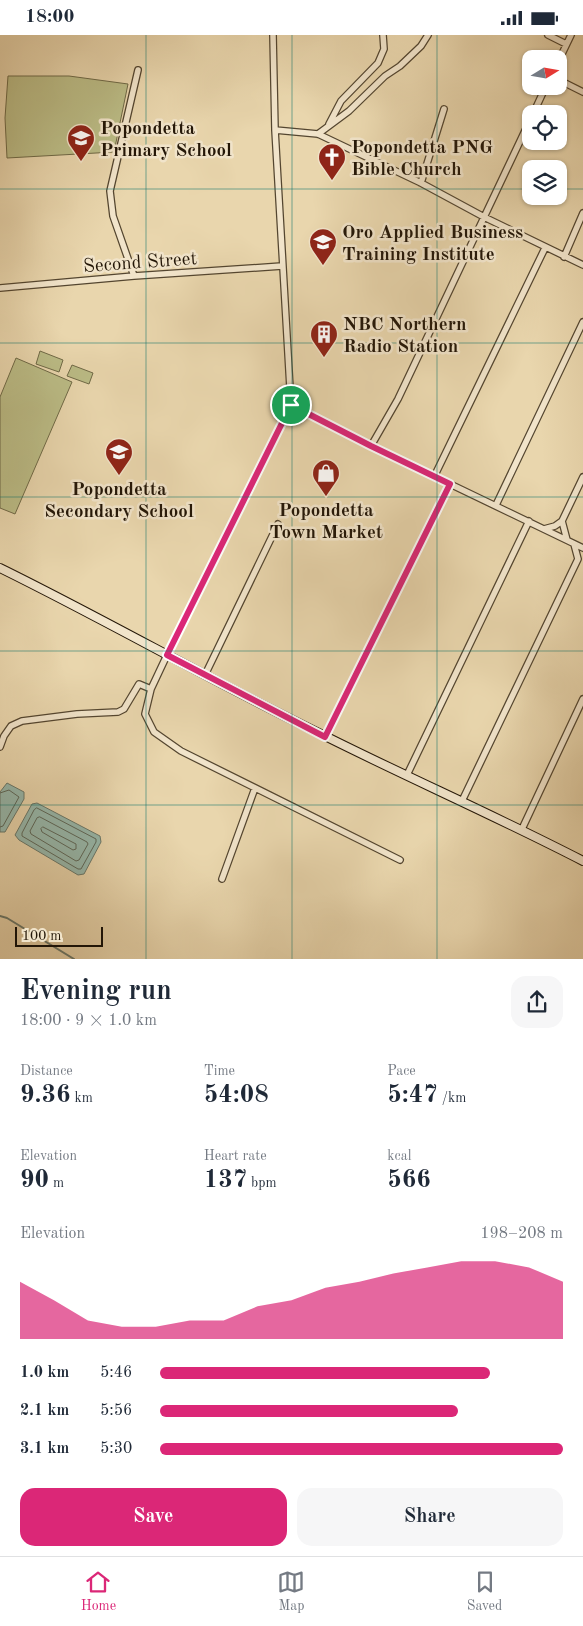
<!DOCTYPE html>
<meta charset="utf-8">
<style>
:root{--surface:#fff;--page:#f6f6f7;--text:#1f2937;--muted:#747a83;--line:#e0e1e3;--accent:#db2777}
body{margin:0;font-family:"Old Standard TT",serif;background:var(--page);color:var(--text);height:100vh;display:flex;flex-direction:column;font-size:19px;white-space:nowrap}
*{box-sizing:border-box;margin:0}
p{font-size:16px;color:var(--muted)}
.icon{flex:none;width:28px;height:28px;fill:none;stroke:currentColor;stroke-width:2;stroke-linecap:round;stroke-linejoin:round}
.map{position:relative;height:924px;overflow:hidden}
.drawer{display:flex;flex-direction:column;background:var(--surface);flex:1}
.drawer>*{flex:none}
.needle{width:32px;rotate:79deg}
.controls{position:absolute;left:522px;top:15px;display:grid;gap:10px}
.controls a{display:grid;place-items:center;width:45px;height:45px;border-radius:10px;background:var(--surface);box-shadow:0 1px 4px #0004;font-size:25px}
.scale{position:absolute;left:15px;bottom:12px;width:88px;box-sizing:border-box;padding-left:5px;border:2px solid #231607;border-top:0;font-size:14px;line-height:18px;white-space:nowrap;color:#231607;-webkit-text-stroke:4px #f1e4ca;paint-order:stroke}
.pin{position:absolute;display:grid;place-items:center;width:42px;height:42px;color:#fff;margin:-21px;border:2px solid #fff;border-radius:50%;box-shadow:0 1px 5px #0007}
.round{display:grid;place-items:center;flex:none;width:52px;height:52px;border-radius:15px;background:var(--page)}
.head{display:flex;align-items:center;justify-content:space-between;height:85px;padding:0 20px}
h1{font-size:28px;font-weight:700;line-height:38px}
.stats{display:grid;grid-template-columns:repeat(3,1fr);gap:8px;height:85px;padding:5px 20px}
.stats div{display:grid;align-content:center}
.stats b{font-size:25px;font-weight:700}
.stats small{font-size:14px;font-weight:400}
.stats p{font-size:14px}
.chart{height:140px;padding:10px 20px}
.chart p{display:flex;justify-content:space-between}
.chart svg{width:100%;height:90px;margin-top:5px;fill:var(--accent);opacity:.7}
.button{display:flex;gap:10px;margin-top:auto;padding:10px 20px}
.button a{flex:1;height:58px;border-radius:15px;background:var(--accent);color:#fff;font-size:20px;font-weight:700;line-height:58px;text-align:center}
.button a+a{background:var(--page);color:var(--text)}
ul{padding:0 20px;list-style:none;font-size:16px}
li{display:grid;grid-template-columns:80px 60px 1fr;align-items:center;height:38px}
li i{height:12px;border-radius:6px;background:var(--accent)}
.status{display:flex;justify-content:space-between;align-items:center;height:35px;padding:0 25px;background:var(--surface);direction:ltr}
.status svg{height:14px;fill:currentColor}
.dock{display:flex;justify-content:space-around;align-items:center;height:70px;border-top:1px solid var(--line);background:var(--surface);font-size:14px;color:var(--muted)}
.dock a{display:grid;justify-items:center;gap:2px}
.dock .current{color:var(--accent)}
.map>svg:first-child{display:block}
.green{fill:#bbbc86;stroke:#6f6946}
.water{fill:#97b9ad;stroke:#69786b}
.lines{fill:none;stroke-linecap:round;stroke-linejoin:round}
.shore{stroke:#5d685a;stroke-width:1}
.stream{stroke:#69786b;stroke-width:2}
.street-casing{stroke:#544630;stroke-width:8}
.secondary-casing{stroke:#231607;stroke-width:10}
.street{stroke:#f1e4ca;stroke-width:5.5}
.secondary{stroke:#f1e4ca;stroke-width:8}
.route-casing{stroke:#fff;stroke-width:10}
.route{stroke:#db2777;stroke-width:6}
.grid{fill:none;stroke:#0f766e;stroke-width:1;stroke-opacity:0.55}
.labels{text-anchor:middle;stroke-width:5;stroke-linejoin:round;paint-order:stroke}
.poi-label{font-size:19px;font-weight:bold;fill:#231607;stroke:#f1e4ca;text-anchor:start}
.street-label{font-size:19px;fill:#231607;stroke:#f1e4ca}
</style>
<div class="status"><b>18:00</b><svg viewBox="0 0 49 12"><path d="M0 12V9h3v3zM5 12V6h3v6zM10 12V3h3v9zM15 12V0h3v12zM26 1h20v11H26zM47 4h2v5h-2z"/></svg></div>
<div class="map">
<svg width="583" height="924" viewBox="0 0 583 924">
<rect width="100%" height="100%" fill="#e9d6ad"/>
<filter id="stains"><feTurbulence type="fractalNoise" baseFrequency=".004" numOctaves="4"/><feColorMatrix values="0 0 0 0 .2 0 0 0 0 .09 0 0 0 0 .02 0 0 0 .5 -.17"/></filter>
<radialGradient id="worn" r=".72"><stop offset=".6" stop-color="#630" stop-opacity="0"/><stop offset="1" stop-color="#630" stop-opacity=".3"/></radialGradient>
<!-- green -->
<path class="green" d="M8,41h61l59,8 -14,68 -107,6 -2,-40z
M40,316l23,9 -4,12 -23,-8z
M16,323l56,24 -57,132 -15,-6v-111z
M72,330l21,8 -4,11 -22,-8z"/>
<!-- water -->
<path class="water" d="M7,748l17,9v7l-19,33h-5v-40z
M37,768l63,33 1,6 -17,32 -6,1 -59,-35 -4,-5 17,-31z"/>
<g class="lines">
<!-- shore -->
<path class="shore" d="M0,758l9,-3 10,7 -16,29 -3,1
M37,773l59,31v3l-15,27h-3l-56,-33v-3l12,-23z
M40,782l47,25 1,2 -9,16 -3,1 -45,-27 -1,-3 7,-13z
M43,792l33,17v5l-3,1 -31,-18 -1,-3z"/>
<!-- stream -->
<path class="stream" d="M0,881l7,2 67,41"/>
<!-- street casing -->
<g class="street-casing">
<path id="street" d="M273,0l2,95 16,275 -124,250 -16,34 -6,25 9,18 27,19 219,109
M548,0l18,9
M559,25l12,-25
M559,45l24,12
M533,79l13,-28
M329,89l12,-23 37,-38 6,-14 -1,-14
M275,95l43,4 103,49 63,34 99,48
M318,99l31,-23 36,-35 15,-10 21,-20 7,-11
M421,148l23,-74
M564,222l19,-44
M134,241l-21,-60 -3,-25 28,-121
M0,253l134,-12 148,-10
M291,370l80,41 212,102
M371,411l27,-47 133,-281
M434,442l111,-229
M496,470l87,-183
M544,494l11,-3 7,-5
M567,505l-5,-19 21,-44
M205,640l73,-151
M325,702l125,-253
M0,712l4,-11 7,-10 11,-5 55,-7 41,-2 6,-3 15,-25 12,5
M407,740l122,-254
M462,766l116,-242 -4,-15
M522,794l61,-130
M222,844l33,-91"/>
</g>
<!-- secondary casing -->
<g class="secondary-casing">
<path id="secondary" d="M0,533c110,54 215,115 325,168 86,43 173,81 258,125"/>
</g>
<!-- street -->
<use href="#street" class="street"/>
<!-- secondary -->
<use href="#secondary" class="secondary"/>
</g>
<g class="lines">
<!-- route casing -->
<g class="route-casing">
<path id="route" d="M291,370l80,41 79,38 -125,253 -158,-82z"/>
</g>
<!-- route -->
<use href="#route" class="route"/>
</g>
<!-- grid -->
<path class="grid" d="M146,0v924M292,0v924M437,0v924M0,154h531M559,154h24M0,308h583M0,462h583M0,616h583M0,770h583"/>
<!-- icons -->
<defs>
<g id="school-pin" transform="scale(1.4375)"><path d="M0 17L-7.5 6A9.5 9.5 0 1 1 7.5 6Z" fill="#8f2418" stroke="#f1e4ca"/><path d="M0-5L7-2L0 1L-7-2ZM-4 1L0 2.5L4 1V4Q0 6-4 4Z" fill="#fff"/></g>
<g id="church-pin" transform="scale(1.4375)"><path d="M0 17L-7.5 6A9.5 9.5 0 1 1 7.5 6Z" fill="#8f2418" stroke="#f1e4ca"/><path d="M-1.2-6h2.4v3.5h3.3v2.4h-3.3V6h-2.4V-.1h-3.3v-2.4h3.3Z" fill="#fff"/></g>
<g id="university-pin" transform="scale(1.4375)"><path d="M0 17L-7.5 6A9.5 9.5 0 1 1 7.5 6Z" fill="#8f2418" stroke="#f1e4ca"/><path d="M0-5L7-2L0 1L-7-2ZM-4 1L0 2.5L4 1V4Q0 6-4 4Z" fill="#fff"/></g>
<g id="building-pin" transform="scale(1.4375)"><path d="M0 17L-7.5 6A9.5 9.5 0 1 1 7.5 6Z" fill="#8f2418" stroke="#f1e4ca"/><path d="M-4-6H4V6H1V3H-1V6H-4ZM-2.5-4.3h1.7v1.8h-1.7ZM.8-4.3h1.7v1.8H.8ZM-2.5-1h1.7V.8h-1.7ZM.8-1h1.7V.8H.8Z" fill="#fff"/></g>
<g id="shop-pin" transform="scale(1.4375)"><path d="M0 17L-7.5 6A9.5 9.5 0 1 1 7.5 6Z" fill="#8f2418" stroke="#f1e4ca"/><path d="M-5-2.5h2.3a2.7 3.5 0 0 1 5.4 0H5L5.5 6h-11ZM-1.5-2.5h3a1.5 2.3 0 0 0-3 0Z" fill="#fff"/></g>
</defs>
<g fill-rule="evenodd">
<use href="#school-pin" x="81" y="103"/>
<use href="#church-pin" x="332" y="122"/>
<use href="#university-pin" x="323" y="207"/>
<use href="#building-pin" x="324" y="299"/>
<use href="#school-pin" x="119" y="417"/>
<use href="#shop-pin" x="326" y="438"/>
</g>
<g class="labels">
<!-- poi labels -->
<g class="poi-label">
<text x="100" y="99">Popondetta<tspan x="100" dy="22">Primary School</tspan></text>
<text x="351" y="118">Popondetta PNG<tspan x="351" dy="22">Bible Church</tspan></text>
<text x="342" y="203">Oro Applied Business<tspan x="342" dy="22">Training Institute</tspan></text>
<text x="343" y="295">NBC Northern<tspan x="343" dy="22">Radio Station</tspan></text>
<text x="119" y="460" text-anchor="middle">Popondetta<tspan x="119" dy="22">Secondary School</tspan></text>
<text x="326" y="481" text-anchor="middle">Popondetta<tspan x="326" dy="22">Town Market</tspan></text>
</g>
<!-- street labels -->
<g class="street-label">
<text transform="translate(140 226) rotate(-4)" y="7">Second Street</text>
</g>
</g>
<rect width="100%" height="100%" filter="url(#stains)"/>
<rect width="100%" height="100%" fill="url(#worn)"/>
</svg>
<div class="controls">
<a><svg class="needle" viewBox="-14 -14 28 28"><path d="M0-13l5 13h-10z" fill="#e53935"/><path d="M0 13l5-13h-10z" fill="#747a83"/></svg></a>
<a><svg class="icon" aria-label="locate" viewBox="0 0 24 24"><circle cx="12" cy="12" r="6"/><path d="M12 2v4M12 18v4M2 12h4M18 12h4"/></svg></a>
<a><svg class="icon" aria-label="layers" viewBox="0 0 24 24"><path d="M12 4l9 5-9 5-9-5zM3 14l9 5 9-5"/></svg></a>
</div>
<div class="scale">100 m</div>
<div class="pin" style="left:291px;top:370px;background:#1e9e55"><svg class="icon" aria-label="arrive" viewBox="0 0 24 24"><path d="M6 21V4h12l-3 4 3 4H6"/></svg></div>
</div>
<section class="drawer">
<div class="head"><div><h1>Evening run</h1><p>18:00 · 9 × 1.0 km</p></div><a class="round"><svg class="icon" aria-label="share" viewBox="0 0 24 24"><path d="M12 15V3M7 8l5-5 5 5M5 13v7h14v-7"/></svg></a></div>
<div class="stats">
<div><p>Distance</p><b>9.36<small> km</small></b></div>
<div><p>Time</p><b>54:08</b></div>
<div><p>Pace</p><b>5:47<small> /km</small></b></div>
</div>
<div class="stats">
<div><p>Elevation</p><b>90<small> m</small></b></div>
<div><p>Heart rate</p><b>137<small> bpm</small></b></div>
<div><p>kcal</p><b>566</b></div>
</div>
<div class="chart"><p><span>Elevation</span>198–208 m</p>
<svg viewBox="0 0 160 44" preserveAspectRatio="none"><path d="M0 44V16L10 25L20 35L30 38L40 38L50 35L60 35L70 28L80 25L90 19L100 16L110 12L120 9L130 6L140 6L150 9L160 16V44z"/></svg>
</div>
<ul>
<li><b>1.0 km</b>5:46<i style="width:82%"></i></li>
<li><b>2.1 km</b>5:56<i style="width:74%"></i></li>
<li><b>3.1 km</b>5:30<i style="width:100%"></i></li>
</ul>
<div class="button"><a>Save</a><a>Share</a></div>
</section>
<nav class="dock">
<a class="current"><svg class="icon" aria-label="home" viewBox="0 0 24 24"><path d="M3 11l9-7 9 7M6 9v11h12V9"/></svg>Home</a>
<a><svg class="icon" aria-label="map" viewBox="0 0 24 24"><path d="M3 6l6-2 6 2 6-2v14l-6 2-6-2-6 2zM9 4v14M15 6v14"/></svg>Map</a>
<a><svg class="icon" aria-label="saved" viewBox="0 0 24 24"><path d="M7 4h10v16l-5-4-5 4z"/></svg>Saved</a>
</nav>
